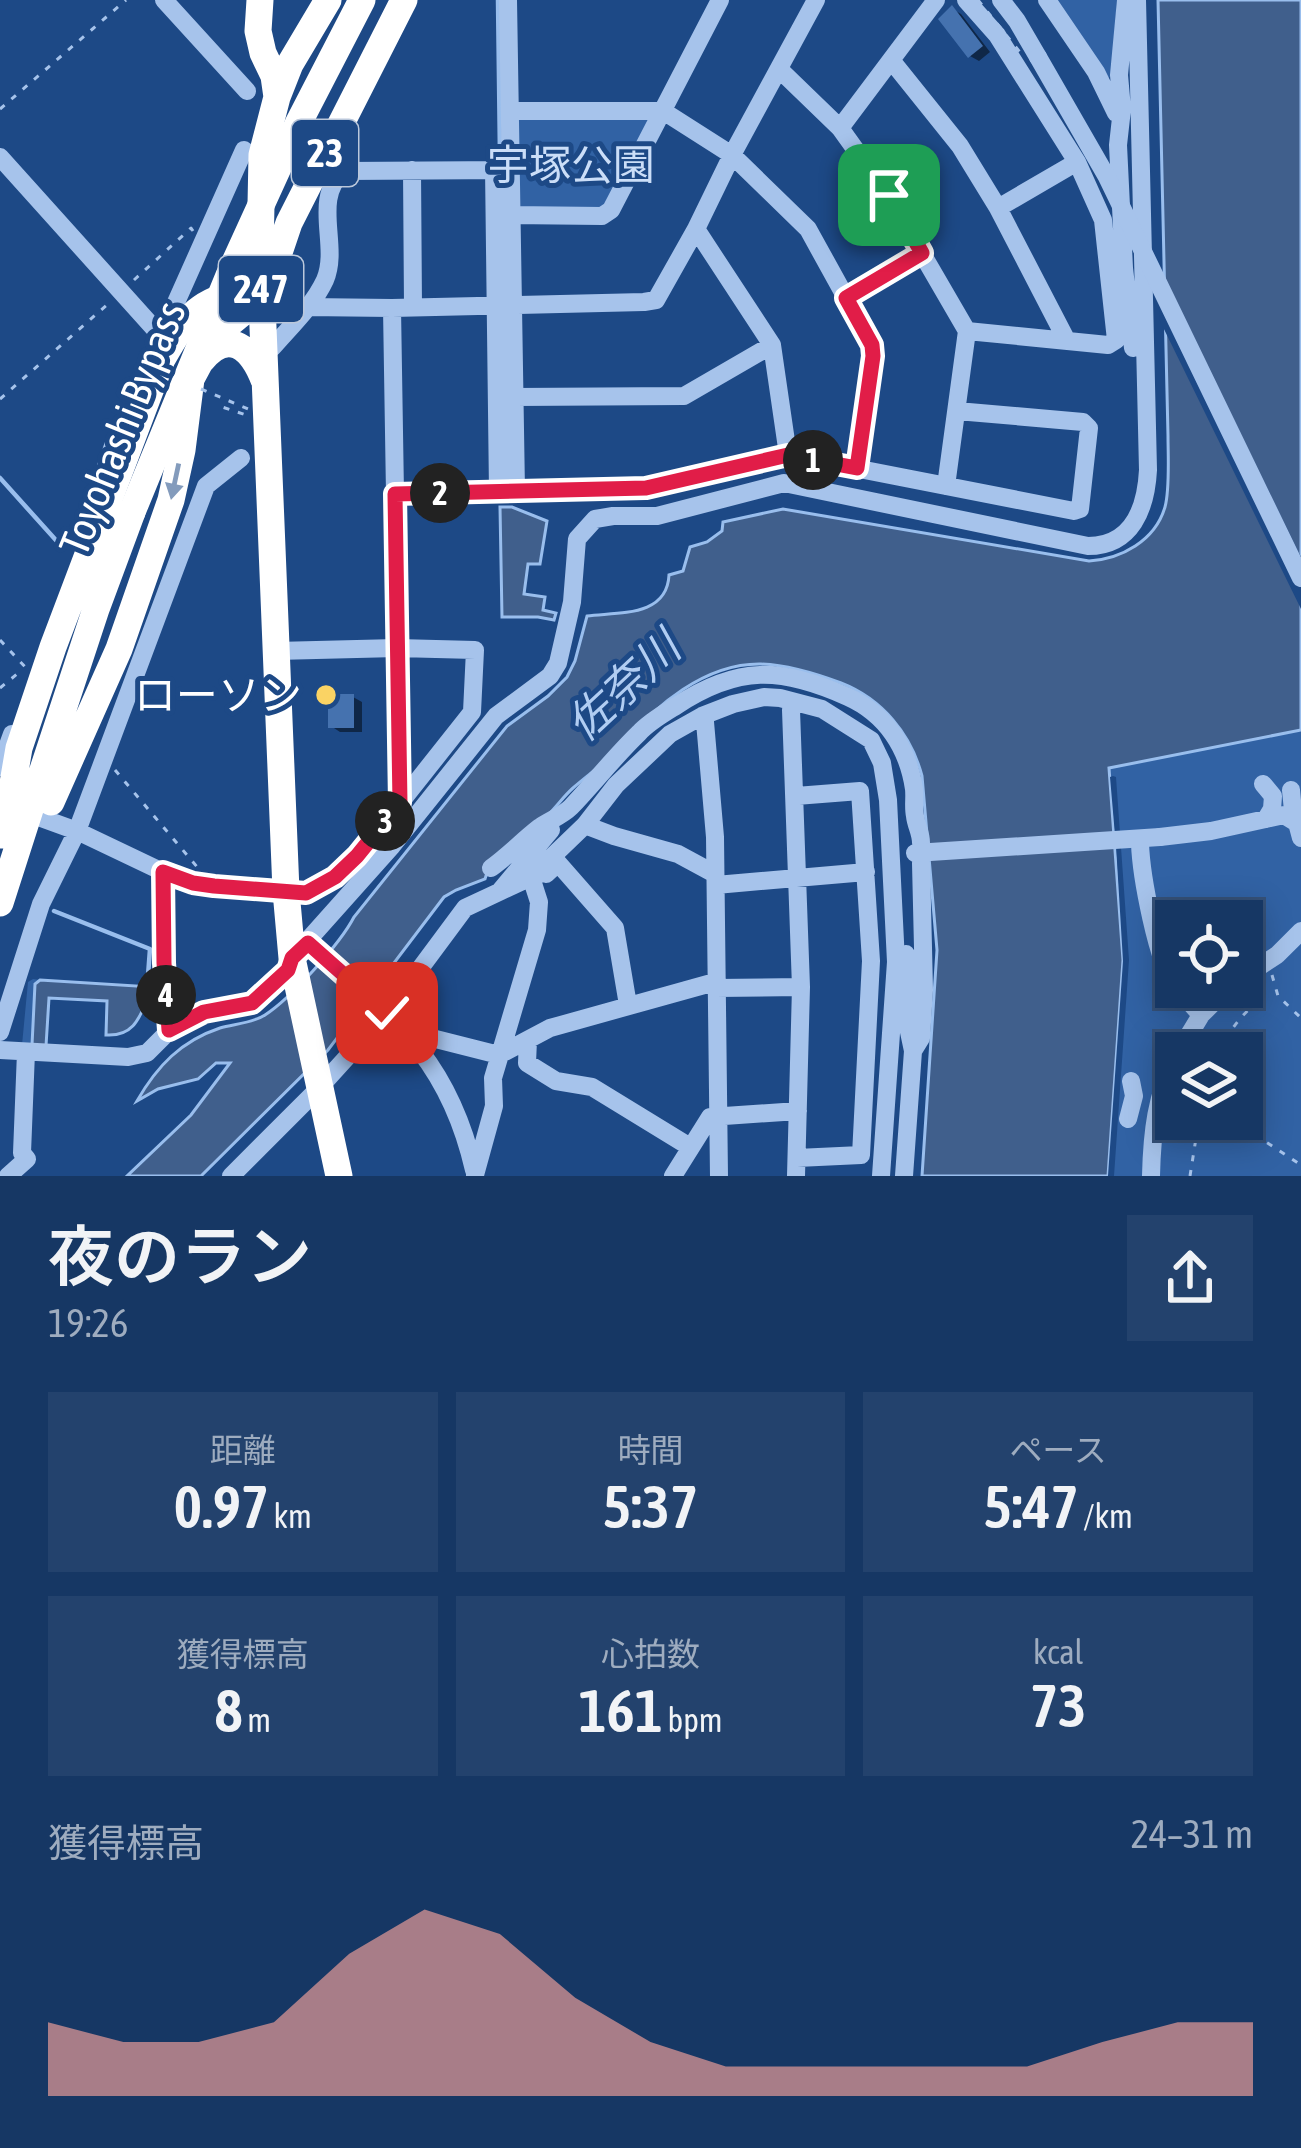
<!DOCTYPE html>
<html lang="ja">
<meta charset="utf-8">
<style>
:root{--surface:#163764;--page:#23426d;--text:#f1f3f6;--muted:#9eacbf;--line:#355178;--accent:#e69b98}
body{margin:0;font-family:"Asap Condensed","Noto Sans JP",sans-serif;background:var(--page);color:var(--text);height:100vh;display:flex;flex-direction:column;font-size:45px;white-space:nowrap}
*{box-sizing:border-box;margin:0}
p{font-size:39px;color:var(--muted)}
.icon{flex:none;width:66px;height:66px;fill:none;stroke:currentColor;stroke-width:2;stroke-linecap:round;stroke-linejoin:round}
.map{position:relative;height:1176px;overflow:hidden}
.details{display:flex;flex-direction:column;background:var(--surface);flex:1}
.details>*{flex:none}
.controls{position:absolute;left:1155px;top:900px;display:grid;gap:24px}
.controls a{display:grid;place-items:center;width:108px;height:108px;border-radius:0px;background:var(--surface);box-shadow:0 6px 30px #0003,0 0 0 3px var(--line);font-size:60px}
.pin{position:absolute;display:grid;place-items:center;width:102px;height:102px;color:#fff;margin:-51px;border-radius:24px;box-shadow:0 6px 18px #0006}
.km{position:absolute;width:60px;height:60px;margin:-30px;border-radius:50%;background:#222;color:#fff;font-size:33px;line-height:60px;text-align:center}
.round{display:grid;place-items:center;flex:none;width:126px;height:126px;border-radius:0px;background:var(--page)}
.overview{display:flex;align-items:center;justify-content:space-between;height:204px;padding:0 48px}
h1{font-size:66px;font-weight:600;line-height:90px}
.metrics{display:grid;grid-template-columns:repeat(3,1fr);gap:18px;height:204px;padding:12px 48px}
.metrics div{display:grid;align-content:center;border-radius:0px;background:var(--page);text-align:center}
.metrics b{font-size:60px;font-weight:600}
.metrics small{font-size:33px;font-weight:400}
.metrics p{font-size:33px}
.chart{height:336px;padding:24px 48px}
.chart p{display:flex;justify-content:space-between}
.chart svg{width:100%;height:216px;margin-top:12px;fill:var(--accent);opacity:.7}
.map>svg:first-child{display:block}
.green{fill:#3162a4;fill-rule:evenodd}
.water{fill:#405f8c;stroke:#99beed;stroke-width:3}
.pier{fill:#1d4986}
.shadow{fill:#0007}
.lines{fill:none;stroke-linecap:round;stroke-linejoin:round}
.stream{stroke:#99beed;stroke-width:4.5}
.building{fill:#4572af}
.path{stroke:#a6c3eb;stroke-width:3;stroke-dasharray:6 9;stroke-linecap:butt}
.minor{stroke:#a6c3eb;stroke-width:18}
.highway{stroke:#fff;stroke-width:27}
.path-bridge{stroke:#a6c3eb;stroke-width:3;stroke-dasharray:6 9;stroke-linecap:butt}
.minor-bridge{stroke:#a6c3eb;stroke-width:18}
.highway-bridge{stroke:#fff;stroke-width:27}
.oneway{fill:#839bbc}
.route-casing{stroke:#fff;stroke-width:24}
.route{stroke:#e11d48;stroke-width:15}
.poi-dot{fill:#fad364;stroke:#1d4986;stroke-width:4.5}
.labels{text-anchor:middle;stroke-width:10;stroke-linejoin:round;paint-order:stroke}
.shield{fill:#1d4986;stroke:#bbc8db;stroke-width:3}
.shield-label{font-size:39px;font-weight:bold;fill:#fff}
.park-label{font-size:42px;fill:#cbdef8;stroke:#1d4986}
.street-label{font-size:42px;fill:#fff;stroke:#1d4986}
.poi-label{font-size:42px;fill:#fff;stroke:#1d4986;text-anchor:end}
.water-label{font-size:45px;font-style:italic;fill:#b1cdf2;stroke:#1d4986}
</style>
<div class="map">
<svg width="1301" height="1176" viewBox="0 0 1301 1176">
<rect width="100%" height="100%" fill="#1d4986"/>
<!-- green -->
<path class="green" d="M1053,0h64l-6,77 -4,1z
M518,119h129l2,3 -43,86 -88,2z
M1301,731v445h-193l15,-215 -14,-194zM1176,921h66v66h-66zM1176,1053h66v66h-66z
M33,979l7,1 -5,4 -4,61h-9l6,-63z"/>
<!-- water -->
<path class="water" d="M1158,0h143v730l-192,38 14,192 -15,216h-186l15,-226 -15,-174c-11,-42 -40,-77 -81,-93 -24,-9 -54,-18 -80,-19 -56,-1 -106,42 -139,81 -14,16 -33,29 -49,43 -9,8 -16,18 -25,27 -20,19 -57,36 -63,64l-29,11 -12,7 -116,153 -127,126h-74l64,-61 39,-52h-14l-18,16 -40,10 -21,12c20,-35 44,-60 83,-73 14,-4 33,-5 45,-13 26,-17 75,-71 89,-98l153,-191 41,-30 19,-19 8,-16 12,-45c32,-4 80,1 82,-41l14,-4 7,-24 17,-5 15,-11 1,-9 60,-13 306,52c32,-2 66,-20 76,-54 5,-18 3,-51 3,-71z
M500,507h12l35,14 -7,43h-12l-4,30 21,3 -2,13 13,3 -2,7 -16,-3h-36z
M40,980l113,7c-12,24 -15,50 -47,48l1,-34 -58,-3 -3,48 -14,-1 3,-61z"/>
<!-- pier -->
<path class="pier" d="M1158,265l143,292v52l-141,-288z
M1113,776l3,1 13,183 -15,216h-6l15,-215 -7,-116 -182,12v-10l181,-12 -5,-58z"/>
<!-- shadow -->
<path class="shadow" d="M952,9l9,5 29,38 -11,9 -9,-5z
M353,697l9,5v30h-22l-9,-6z"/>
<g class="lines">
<!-- stream -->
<path class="stream" d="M498,0l2,158
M0,478l63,70
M54,911l96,38 -3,40"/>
</g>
<!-- building -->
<path class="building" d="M952,5l31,41 -15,12 -30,-39z
M328,694h26v34h-26z"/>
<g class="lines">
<!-- path -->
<path class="path" d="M0,109l126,-109
M134,280l57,-52 2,3
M0,399l109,-96
M0,640l27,29
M0,688l22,-18
M115,770l83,98
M1272,975l6,21 23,22
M1219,1053c10,-23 23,-39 43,-55l-4,-10
M1213,1119l12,10 41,13 35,23
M1190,1176l9,-57"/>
<!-- minor -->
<path class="minor" d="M164,0l83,91
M508,0l8,491
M966,0l31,35 80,127 26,58 13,120 -8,5 -141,-14
M1001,0l16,21 21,36
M1047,0l49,72 20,41
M1126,0l-7,75 3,34 -4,36 6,123 9,80
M891,60l69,86 38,62 69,133
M779,69l61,59 48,67 79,136 -21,155
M510,111h153l69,44 76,74 64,116 1,11 -16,112
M840,128l96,-128
M0,157l160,178
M494,168l4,324
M412,170l1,137
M998,208l79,-46
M511,215l91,1 9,-6 109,-210
M696,229l76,116 16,110
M846,298l76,-45
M307,307l85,1 252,-6 12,-2 40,-71 36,-74 84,-155
M272,348c18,-21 41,-42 53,-68 15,-35 -14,-81 19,-109l167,-1
M153,354l91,-204
M514,397l170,-1 88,-51
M395,494l251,-6 142,-33 286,56 6,-2 9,-81 -6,-6 -126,-11
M87,521l26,-75 15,-26
M276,651l121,-3 78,2 -3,62 -72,91
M791,710l10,277 -5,189
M702,716l3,6 10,115 4,339
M0,767l12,-33
M1263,784l10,12 -1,13 -6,10
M1291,790l2,21 -2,7
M796,796l64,-5 11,170 -10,194 -64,3
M22,811l55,20 129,-345 35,-28
M585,825l29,11 64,18 37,20
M1160,837l51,-6 73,-16 13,8 4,15
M1140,843c1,31 17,121 36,144
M491,868c18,-13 32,-28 49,-41 10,-7 22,-11 31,-20 23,-24 44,-51 68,-74 10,-11 24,-19 37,-27 62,-41 105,-39 172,-9 38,17 60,51 66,92 1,9 -1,18 1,27 1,10 6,16 6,27
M163,872v74l6,85
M546,874l12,-11 57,65 13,77
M716,885l150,-13
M500,891l51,-61
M307,943c84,73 141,113 167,227
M906,954l3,78 4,19
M1242,978l35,-23 24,-24
M1176,987l25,28
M716,988l85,-1
M0,1032l41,-128 36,-73 86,41 30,11 32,5 81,5 29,-16 22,-20 43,-54 -8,-495
M408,1032l91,23 51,-27 165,-46
M528,1040l-1,23 29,18 36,6 98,60
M0,1050l128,7 19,-4 22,-22 35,-19 48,-9 36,-33 4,-12 100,-112 104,-130 54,-40 8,-13 14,-61 5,-63 18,-20 18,-3h44l127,-33 304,63c44,0 58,-38 60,-76l-11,-470
M1178,1053l23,-38 28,-28
M1128,1119l6,-23 -3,-15
M475,1175l19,-69 -1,-28 44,-148 2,-28 -8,-25
M8,1176l19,-17 -5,-6 4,-101
M231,1176l88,-88 68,-75 78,-105 66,-31 54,-52 31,-40 54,-51 32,-18 31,-12 31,-7 16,1 42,11 49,31 11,23 6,37 8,162 -15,214
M673,1176l37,-59 88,-6
M904,1176l9,-125 8,-13 3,-48 -3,-127
M1151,1176c1,-43 5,-81 25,-120"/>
<!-- highway -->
<path class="highway" d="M260,0l-2,31 5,22 11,23 3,21 -15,58 -2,99 26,637 6,67 47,218
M277,97l13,-33 38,-64
M316,173l88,-173
M202,360c27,-33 50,-11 62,20
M12,789l7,-41 34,-101 109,-288c21,-36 32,-56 75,-66
M34,797l62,-188 36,-97
M51,802l68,-153 52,-149 11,-50 9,-71 23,-43 51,-42 24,-71 34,-67"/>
<!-- path-bridge -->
<path class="path-bridge" d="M978,0l45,56
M140,363l25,10
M201,389l47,20 -2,6 -24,-8"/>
<!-- minor-bridge -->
<path class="minor-bridge" d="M1038,57l69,120 194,401
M915,853l245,-16"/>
<!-- highway-bridge -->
<path class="highway-bridge" d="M132,512l98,-239 68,-149 64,-124
M0,835l12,-46
M0,903l34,-106"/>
</g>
<!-- one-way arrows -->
<defs><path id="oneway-solid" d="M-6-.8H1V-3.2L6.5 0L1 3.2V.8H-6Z" transform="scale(3)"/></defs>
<use class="oneway" href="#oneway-solid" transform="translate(175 481) rotate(102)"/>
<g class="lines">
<!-- route casing -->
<g class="route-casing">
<path id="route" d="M387,1013l-79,-70 -16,15 -4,12 -36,33 -48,9 -35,18 -5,-67 -1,-91 30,11 21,3 92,7 29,-16 22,-21 43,-53 -5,-309 251,-6 142,-33 69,13 16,-112 -1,-11 -26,-47 76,-45 -33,-58"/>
</g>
<!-- route -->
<use href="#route" class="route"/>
</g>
<!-- markers -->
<circle class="poi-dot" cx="326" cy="695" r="12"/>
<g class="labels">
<!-- shield labels -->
<g class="shield">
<rect x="292" y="120" width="66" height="66" rx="9"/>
<rect x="219" y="256" width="84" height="66" rx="9"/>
</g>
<g class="shield-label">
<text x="325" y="167">23</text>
<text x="261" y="303">247</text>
</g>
<!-- park labels -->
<g class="park-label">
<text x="571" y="180">宇塚公園</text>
</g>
<!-- street labels -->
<g class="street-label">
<text transform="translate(122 428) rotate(-68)" y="15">Toyohashi Bypass</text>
</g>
<!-- poi labels -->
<g class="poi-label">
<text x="302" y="710">ローソン</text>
</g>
<!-- water labels -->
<g class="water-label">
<text transform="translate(623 686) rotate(-43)" y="16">佐奈川</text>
</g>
</g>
</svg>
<div class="controls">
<a><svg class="icon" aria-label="locate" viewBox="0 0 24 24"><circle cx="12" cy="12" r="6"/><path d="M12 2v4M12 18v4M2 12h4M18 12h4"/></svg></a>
<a><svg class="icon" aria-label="layers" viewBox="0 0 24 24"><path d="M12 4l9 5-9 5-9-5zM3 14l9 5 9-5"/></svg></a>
</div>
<div class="pin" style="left:889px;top:195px;background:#1e9e55"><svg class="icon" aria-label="arrive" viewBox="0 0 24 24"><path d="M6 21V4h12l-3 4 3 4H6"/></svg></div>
<div class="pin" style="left:387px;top:1013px;background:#d93025"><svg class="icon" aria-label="check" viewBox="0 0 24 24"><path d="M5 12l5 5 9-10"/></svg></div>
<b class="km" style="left:813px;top:460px">1</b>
<b class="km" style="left:440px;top:493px">2</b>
<b class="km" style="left:385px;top:821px">3</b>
<b class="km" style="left:166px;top:995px">4</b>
</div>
<section class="details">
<div class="overview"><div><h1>夜のラン</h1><p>19:26</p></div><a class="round"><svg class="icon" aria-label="share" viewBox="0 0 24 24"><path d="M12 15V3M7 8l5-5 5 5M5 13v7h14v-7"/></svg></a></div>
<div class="metrics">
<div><p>距離</p><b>0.97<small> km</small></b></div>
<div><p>時間</p><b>5:37</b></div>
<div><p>ペース</p><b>5:47<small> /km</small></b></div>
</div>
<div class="metrics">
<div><p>獲得標高</p><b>8<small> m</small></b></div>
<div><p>心拍数</p><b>161<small> bpm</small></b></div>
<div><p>kcal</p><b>73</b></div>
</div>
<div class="chart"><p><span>獲得標高</span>24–31 m</p>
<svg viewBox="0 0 160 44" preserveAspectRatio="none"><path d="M0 44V29L10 33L20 33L30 29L40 15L50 6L60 11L70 24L80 33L90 38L100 38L110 38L120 38L130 38L140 33L150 29L160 29V44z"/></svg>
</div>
</section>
